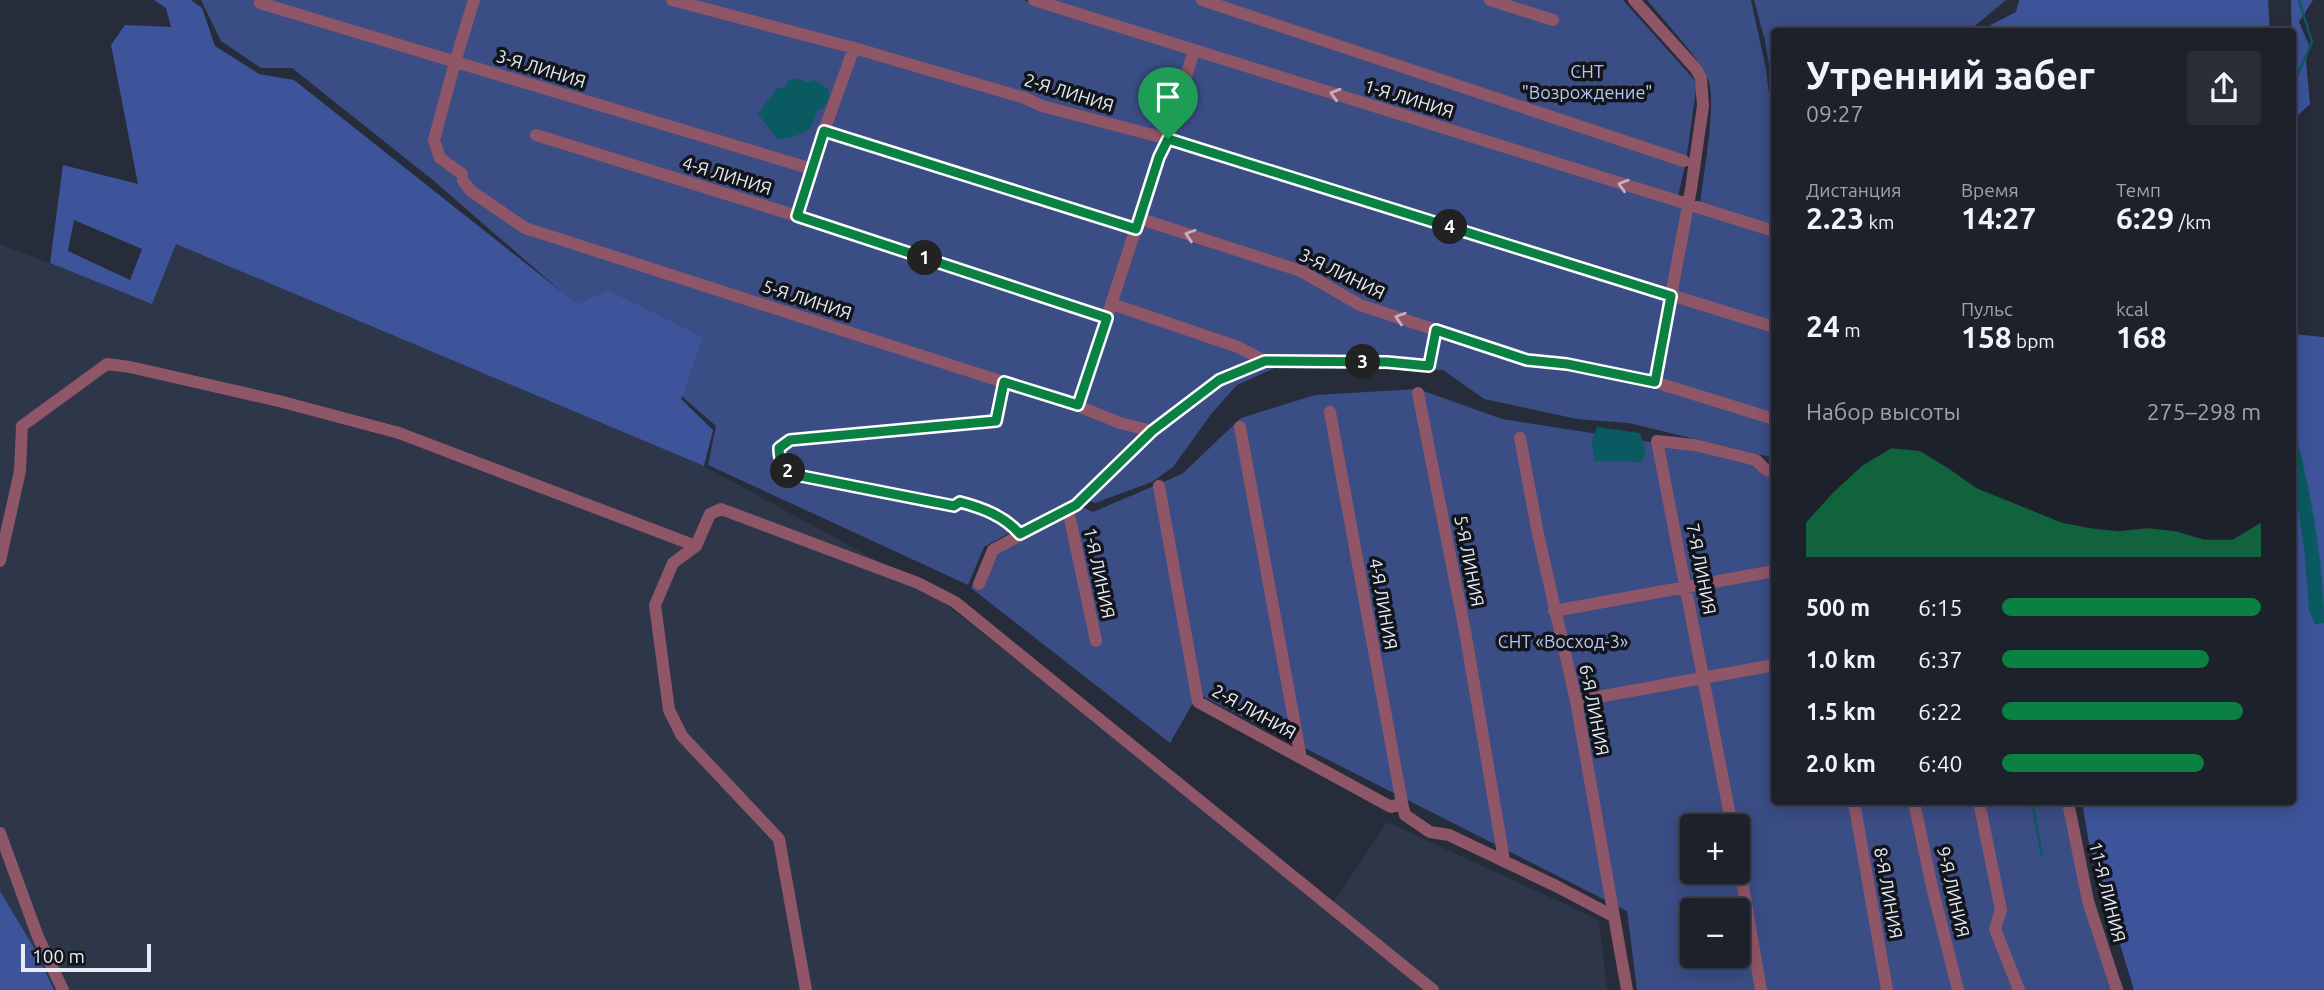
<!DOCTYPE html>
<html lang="ru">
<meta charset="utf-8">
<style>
:root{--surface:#1d212c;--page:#2a2e38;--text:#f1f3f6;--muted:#a0a3a9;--line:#3b3e48;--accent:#0b8043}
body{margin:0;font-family:Ubuntu,sans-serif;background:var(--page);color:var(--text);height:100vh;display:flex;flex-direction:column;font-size:26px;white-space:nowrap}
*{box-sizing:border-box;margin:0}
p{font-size:23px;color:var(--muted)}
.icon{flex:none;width:38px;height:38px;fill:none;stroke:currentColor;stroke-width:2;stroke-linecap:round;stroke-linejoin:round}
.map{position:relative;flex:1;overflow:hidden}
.sheet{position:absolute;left:1771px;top:28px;width:525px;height:777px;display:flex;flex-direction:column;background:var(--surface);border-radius:7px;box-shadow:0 4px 18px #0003,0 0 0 2px var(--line)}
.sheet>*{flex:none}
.fabs{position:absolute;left:1680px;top:814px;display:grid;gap:14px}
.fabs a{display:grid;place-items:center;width:70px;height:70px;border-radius:7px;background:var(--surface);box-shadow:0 4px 18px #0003,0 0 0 2px var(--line);font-size:35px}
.scale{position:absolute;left:21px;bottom:18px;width:130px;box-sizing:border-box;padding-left:7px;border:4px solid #e7ebf4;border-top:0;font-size:19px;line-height:24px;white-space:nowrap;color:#e7ebf4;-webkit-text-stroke:5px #12151b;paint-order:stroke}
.pin{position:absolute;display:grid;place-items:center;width:60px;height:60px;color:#fff;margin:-72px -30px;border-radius:50% 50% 50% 0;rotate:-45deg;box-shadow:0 0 7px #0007}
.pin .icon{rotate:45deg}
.km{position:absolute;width:35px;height:35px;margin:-18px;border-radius:50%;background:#222;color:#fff;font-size:19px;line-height:35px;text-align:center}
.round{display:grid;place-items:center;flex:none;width:74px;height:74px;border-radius:7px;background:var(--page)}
.summary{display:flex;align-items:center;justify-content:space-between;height:119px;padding:0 35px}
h1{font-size:38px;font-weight:600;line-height:52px}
.figures{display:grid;grid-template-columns:repeat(3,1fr);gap:10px;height:119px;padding:7px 35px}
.figures div{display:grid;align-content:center}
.figures b{font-size:30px;font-weight:600}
.figures small{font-size:19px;font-weight:400}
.figures p{font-size:19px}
.chart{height:196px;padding:14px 35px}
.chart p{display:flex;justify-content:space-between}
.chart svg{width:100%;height:126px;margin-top:7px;fill:var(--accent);opacity:.7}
ul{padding:0 35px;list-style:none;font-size:23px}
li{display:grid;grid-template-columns:112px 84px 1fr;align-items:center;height:52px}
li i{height:18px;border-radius:9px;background:var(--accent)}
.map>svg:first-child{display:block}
.built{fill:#2e364a}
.green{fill:#3a4d85;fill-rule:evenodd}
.forest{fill:#3d549a;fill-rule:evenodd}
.water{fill:#0a5a61}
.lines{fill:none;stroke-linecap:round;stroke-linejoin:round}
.stream{stroke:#0a5a61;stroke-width:2.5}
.minor{stroke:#8f5667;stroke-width:12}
.oneway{stroke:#c4afbc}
.route-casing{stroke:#fff;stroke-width:14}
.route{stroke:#0b8043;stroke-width:9}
.labels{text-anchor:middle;stroke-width:7;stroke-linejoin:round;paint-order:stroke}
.street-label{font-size:18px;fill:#e7ebf4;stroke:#12151b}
.park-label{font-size:18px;fill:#b7c6ee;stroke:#12151b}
</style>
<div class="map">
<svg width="2324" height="990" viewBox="0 0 2324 990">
<rect width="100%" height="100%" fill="#272c3a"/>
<!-- built -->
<path class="built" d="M0,244l151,59 25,-59 528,222 214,117 413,323 56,-84 212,98 8,70h-1593l-14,-32z"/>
<!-- green -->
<path class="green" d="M201,0h822l751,232v226l-145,-35 -52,-4 -93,-20 -41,-29 -168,-2 -38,17 -25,28 -39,54 -21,15 -57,21 -20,-6 -91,50 -16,38 -260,-120 8,-39 -282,-245 -142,-113h-31l-40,-27z
M1045,0h578l74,83 -11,78 -8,36z
M1647,0h104l15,69 8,66v92l-74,-21c3,-31 16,-97 9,-124 -5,-19 -48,-65 -62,-82z
M1754,0h252l-37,31 -195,1v63l-9,-54z
M1418,389l84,30 167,26 105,23v334h300l15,97 35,91h-487l-10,-79 -429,-217 -28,49 -199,-155 19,-42 83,-43 20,9 89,-38 59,-56 74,-23zM1692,826h46v46h-46zM1692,910h46v46h-46z"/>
<!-- forest -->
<path class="forest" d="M154,0h37l11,8 13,38 44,28 35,6 283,224 32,-13 94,46 -22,62 32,31 -9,36 -528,-222 -24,60 -102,-41 13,-98 75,19 -27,-139 14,-20 46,2 -5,-19zM74,220l68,29 -12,31 -62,-29z
M2019,0h249l2,31h-291l37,-19z
M2291,0h22l-14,22 10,23 -3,16 4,43 -17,16z
M2293,334l31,3v653h-190l-45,-147 -7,-41h210z
M0,891l34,57 20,42h-54z"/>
<!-- water -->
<path class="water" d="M800,79l7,3 8,-2 13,9 1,10 -6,9 -6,2c-6,27 -15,23 -39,30l-20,-26 18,-25 10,-2 2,-7z
M2293,422c16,65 31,134 31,201l-9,1 -6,-13 -4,-55 -8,-55 -4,-17z
M1597,427l43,6 6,19 -4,10 -48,-1 -2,-21z"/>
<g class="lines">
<!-- stream -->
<path class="stream" d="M2292,87l20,-45 -13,-42
M2032,802l10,54"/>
<!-- minor -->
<path class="minor" d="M672,0l182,48 171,50 17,8 126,33 606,188
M1034,0l740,231
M1202,0l482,161
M1490,0l63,20
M1634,0l62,69 5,9 2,28 -12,83 -36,193
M260,3l552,166
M824,131l312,98
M536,135l261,81 310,102
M462,174l-22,-16 -6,-18 21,-78 19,-62
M463,181l8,10 54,37 553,178 42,17 32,8
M797,216l27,-85 30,-83
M1138,218l163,53 59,34 167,55 40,4 81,16 126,39
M1112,304l126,43 27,14 122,1 41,4 8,-36
M1004,382l-8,39 -206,19 -11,8c0,11 3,18 12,26l163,32 6,-4c23,6 44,14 60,32
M1418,393l47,238 39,229
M1078,406l81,-249 9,-18 26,-89
M1330,412l72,391
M1240,427l61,331
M1520,438l18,96 38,167 51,289
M1159,486l39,216 193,105 11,-4 3,12 25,17 19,3 107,51 57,30
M1068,509l8,-4 76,-74 67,-51 46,-19
M0,561l20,-90 2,-45 85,-62 23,3 149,34 120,32 297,113
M979,584l14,-34 75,-41 28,132
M1554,611l220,-40
M1576,701l198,-36
M1854,802l33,188
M1914,802l18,85 26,103
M1979,802l22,108 -6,19 24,61
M2068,802l20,99 29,89
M1732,826l-75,-385 38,4 61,15 9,9 9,4
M0,833l38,104 25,53
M1738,858l23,132
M806,990l-27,-151 -97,-103 -13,-26 -14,-105 18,-42 23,-17 14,-32 11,-5 197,74 37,19 478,388"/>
</g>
<!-- one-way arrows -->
<defs><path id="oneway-chevron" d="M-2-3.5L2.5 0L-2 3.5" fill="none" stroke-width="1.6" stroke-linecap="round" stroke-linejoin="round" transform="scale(1.75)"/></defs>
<g class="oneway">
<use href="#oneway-chevron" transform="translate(1335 94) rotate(-163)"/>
<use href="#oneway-chevron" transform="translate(1623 185) rotate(-163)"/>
<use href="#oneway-chevron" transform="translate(1190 235) rotate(-162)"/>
<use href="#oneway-chevron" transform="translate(1400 318) rotate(-162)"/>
</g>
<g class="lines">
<!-- route casing -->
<g class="route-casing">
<path id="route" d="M824,131l312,98 23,-72 9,-18 503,157 -16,86 -88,-18 -40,-4 -91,-30 -7,36 -42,-4 -122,-1 -46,19 -67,51 -76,74 -56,29c-16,-18 -37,-26 -60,-32l-6,4 -163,-32c-9,-8 -12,-15 -12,-26l11,-8 206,-19 8,-39 74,23 29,-87 -310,-102z"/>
</g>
<!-- route -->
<use href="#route" class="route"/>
</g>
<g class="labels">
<!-- street labels -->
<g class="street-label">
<text transform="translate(541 69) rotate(17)" y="6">3-Я ЛИНИЯ</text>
<text transform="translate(1069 93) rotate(17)" y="6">2-Я ЛИНИЯ</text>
<text transform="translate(1409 99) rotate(17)" y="6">1-Я ЛИНИЯ</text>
<text transform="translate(727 176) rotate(17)" y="6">4-Я ЛИНИЯ</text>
<text transform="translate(1342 274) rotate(26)" y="6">3-Я ЛИНИЯ</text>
<text transform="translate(807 300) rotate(18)" y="6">5-Я ЛИНИЯ</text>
<text transform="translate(1469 561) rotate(79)" y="6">5-Я ЛИНИЯ</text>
<text transform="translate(1701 569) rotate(79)" y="6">7-Я ЛИНИЯ</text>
<text transform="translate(1099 573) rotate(78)" y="6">1-Я ЛИНИЯ</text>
<text transform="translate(1383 604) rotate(80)" y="6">4-Я ЛИНИЯ</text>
<text transform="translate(1594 710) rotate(79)" y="6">6-Я ЛИНИЯ</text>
<text transform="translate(1254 712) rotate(29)" y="6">2-Я ЛИНИЯ</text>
<text transform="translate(1953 892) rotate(77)" y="6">9-Я ЛИНИЯ</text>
<text transform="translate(2107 892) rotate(76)" y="6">11-Я ЛИНИЯ</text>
<text transform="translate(1888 893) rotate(80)" y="6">8-Я ЛИНИЯ</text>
</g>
<!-- park labels -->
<g class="park-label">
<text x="1587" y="78">СНТ<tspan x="1587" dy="21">"Возрождение"</tspan></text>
<text x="1563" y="648">СНТ «Восход-3»</text>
</g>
</g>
</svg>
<div class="fabs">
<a>+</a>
<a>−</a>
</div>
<div class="scale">100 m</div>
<div class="pin" style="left:1168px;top:139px;background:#1e9e55"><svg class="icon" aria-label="arrive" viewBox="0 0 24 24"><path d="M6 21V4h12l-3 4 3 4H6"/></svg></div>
<b class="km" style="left:925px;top:258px">1</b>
<b class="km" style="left:788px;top:471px">2</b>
<b class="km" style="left:1363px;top:362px">3</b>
<b class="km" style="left:1450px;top:227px">4</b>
<section class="sheet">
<div class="summary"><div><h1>Утренний забег</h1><p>09:27</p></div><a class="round"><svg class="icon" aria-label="share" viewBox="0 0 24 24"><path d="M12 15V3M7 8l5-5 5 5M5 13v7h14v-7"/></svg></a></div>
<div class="figures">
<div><p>Дистанция</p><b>2.23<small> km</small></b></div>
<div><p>Время</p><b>14:27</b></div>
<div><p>Темп</p><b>6:29<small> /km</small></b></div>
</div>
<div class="figures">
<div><b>24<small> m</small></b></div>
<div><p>Пульс</p><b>158<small> bpm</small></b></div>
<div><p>kcal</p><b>168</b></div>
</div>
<div class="chart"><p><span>Набор высоты</span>275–298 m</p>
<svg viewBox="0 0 160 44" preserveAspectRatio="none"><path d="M0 44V32L10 21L20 12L30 6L40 7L50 13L60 20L70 24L80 28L90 32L100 34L110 35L120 34L130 35L140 38L150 38L160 32V44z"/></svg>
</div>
<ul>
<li><b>500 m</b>6:15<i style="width:100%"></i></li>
<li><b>1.0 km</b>6:37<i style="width:80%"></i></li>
<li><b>1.5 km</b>6:22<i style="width:93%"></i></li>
<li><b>2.0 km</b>6:40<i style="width:78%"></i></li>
</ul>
</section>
</div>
